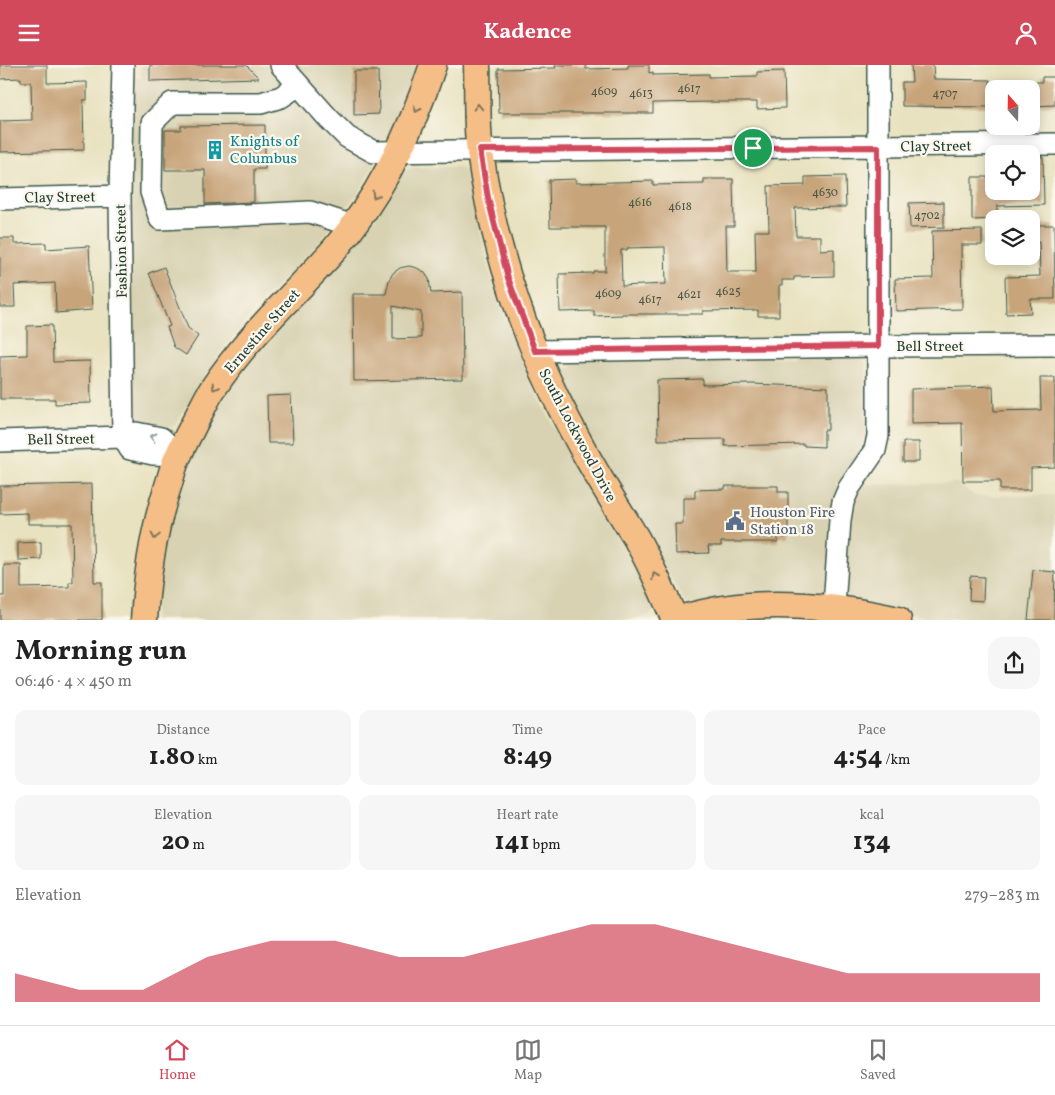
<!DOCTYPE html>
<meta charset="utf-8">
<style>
:root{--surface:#fff;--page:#f6f6f6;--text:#222;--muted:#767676;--line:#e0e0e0;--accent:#d1495b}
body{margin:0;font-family:Vollkorn,serif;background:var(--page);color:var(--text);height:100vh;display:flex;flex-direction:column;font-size:19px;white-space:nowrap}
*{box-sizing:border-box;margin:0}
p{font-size:16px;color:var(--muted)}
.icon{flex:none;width:28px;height:28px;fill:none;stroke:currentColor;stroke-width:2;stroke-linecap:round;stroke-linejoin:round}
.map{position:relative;height:555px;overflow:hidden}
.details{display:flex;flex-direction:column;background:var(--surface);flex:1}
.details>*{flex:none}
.needle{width:32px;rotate:340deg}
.fabs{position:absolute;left:985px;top:15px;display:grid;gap:10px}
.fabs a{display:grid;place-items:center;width:55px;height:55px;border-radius:10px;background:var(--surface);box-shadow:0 2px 12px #0003;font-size:25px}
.pin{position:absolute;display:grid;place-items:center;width:42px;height:42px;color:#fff;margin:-21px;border:2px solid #fff;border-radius:50%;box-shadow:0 1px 5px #0007}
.round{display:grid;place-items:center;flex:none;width:52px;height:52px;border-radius:15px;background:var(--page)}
.summary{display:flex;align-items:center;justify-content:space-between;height:85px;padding:0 15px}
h1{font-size:28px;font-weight:700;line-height:38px}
.figures{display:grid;grid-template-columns:repeat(3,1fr);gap:8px;height:85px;padding:5px 15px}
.figures div{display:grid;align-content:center;border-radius:12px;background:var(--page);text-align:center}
.figures b{font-size:25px;font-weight:700}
.figures small{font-size:14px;font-weight:400}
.figures p{font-size:14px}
.chart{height:140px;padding:10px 15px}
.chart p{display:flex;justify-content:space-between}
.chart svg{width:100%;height:90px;margin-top:5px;fill:var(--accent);opacity:.7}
header{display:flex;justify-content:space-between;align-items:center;height:65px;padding:0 15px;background:var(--accent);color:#fff;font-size:22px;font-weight:700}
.tab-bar{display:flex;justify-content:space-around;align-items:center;height:70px;border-top:1px solid var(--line);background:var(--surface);font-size:14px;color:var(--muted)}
.tab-bar a{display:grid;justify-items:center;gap:2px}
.tab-bar .current{color:var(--accent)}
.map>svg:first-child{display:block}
.built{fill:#d8d2b2}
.building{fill:#c7a47a;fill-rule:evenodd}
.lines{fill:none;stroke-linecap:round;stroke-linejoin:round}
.minor-casing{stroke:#3d5649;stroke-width:24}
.major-casing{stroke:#3d5649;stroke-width:29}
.minor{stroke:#fff;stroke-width:21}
.major{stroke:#f6be87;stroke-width:26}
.oneway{stroke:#807759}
.oneway2{stroke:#8f9e9a}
.route-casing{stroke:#fff;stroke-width:10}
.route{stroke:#d1495b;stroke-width:6}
.labels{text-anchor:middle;stroke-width:4.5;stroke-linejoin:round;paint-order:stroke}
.number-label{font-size:12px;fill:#495746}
.culture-label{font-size:15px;fill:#0d838f;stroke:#fbf7ec;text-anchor:start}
.street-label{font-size:15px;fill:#1f3d34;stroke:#fbf7ec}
.service-label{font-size:15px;fill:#4e5e75;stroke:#fbf7ec;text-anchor:start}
</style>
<header><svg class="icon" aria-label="menu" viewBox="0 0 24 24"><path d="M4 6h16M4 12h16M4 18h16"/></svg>Kadence<svg class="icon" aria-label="person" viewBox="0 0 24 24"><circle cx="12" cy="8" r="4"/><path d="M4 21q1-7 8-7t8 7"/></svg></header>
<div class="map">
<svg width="1055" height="555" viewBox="0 0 1055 555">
<rect width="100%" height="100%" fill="#fbf7ec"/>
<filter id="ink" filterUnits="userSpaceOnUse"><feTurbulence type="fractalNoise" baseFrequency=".02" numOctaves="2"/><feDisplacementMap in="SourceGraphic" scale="10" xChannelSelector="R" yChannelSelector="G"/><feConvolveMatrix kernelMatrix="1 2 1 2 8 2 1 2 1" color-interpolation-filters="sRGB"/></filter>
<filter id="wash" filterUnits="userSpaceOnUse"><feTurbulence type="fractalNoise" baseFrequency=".0096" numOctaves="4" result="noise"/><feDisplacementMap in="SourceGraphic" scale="20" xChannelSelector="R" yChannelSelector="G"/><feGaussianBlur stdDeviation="1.12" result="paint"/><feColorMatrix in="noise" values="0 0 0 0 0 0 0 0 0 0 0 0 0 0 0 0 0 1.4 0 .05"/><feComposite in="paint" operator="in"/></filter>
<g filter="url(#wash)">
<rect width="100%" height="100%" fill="#e8e2c0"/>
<!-- built -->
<path class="built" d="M141,0h277l-18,55 -41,71 -39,50 -64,67 -36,45 -46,73 -9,3 -30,-3 -4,-6 -6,-341 16,-1z
M413,102h47l4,2 17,71 16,57 35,89 40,74 66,113 14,30 2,7 -3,4 -7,3 -15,3h-475l9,-79 21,-67 31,-64 37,-52 124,-140 22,-37 8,-11z
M853,291l9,3 4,6 -1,71 -5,15 -24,34 121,-2 18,13 80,-1v125h-122l-26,-8 -221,-8 -112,-194 -10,-22 -1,-7 3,-9 8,-8 6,-4z"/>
<g id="blocks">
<!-- building -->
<path class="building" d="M0,0h47v18l40,-1v18h-4l1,50 -84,2v-31l32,-1 -1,-38h-10v-4l-21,1z
M150,0h96l13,13 -109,3z
M555,0h31v4l42,-1v-3h21v8l4,-1v3l56,-1v3l48,-1v-4l27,-1 1,37 -28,1v-7h-43l-61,1v10h-154l-1,-44 58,-1z
M911,0h22l1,14 56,1 1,27 -89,-1v-24h10z
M354,6h24l1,43 -25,1z
M1042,12h13v28l-24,1v-24h11z
M265,60v44h-11v33l-49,2v-34h-40v-40h16v-4z
M1043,92l1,48 -47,1v13l-25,1v-43h22v14h37v-33z
M845,111l1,31 -51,1 1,28h24v14l14,-1v27l-40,1v3h-12v5h-3v31h-21v-6l-55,1v3h-81v1l-28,1v-5l-34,1 -1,-38 34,-1v-2h12v-44h-55l-1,-47 27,-1v4l77,-2v4l51,-1v-5h29l1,47h-8l1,46h29l-1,-41h14l-1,-45 37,-1v-8zM665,182l1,37 -44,2 -1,-36h6v-2z
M944,137v25l-34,1 -1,-25z
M1036,160h18l1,74h-25l1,14 -25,1 -1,-37 35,-1 -1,-34h-3z
M982,165v15h-21l1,64 -66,2 -1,-32 38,-1 -1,-47z
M0,173h14v6l32,-1v6l43,-3 3,64 -36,3 -1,-30 -41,2 1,22h-15z
M409,201l8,2 7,4 5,7 2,14 31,-1 1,87 -109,2 -1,-87h33l3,-14 4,-7 7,-5zM393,241l28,6v26l-28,1z
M164,202l24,61 10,8 -12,19 -12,-8 -7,-20 3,-1 -21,-53z
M52,260l1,37 37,-1 1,42 -36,1v-5h-55v-43l27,-1v-29z
M1040,313h15v89l-24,1v22h-31v-9h-37l-1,-58 -51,1v-35l82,-3 1,25 47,-1z
M703,314v6l48,-1 77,3v43h-4v17l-20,-1v-2l-79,2v-7l-67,1 -1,-60z
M291,330l2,48h-25l-1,-47z
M903,377h16v20h-16z
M92,419l2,98h8v38h-102v-24h4v-31h17v23l48,-1v-5h4l-1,-58h-44v-11l-28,1v-28z
M725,421h53v6h10v45h-10v5h-57v4h-13l1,7 -33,1 -1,-30h8v-26h12v-8l30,-1z
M41,477v17l-23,1v-17z
M1033,505l22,2 -1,48h-26z
M970,511l14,1 -1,24 -14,-1z"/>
</g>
</g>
<g filter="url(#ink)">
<use href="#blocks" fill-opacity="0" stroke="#3d5649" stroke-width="1"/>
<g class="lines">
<!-- minor casing -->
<g class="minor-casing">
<path id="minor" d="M281,0l48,54 18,18 27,15 681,-8
M299,20l-18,12 -20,6h-89l-20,20 -1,69 9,27 150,-7 43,14
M0,134l120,-3
M535,286l343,-5 177,-1
M123,372l-3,-241 3,-131
M123,372l7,12 23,5 25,1
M0,376l123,-4 13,-4 25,5 17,17
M833,555l7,-100 3,-18 6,-14 26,-38 3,-14v-371"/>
</g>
<!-- major casing -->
<g class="major-casing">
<path id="major" d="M477,0c1,29 -1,59 3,87 14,102 50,202 100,292 17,32 37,63 56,94 15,27 27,54 39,82
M144,555c3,-47 10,-93 25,-137 3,-10 5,-20 10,-29 5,-11 11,-22 17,-34 6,-11 11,-23 18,-33 34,-51 79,-91 120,-137 46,-53 77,-118 99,-185
M674,555c16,-4 32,-8 49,-11 57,-9 118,-2 175,11"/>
</g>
<!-- minor -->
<use href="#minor" class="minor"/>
<!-- major -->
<use href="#major" class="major"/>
</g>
<!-- one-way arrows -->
<defs><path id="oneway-chevron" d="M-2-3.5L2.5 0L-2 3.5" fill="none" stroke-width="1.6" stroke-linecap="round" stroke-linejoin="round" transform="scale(1.25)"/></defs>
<g class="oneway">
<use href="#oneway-chevron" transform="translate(478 42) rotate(-91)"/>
<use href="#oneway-chevron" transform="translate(417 44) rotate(114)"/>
<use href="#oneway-chevron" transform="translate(375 130) rotate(123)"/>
<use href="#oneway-chevron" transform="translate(215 322) rotate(123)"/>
<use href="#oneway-chevron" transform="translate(155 471) rotate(102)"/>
<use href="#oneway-chevron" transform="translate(655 511) rotate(-117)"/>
</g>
<use class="oneway2" href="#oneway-chevron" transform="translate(153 372) rotate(-165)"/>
</g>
<g class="lines" filter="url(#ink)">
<!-- route casing -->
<g class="route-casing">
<path id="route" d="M878,82v199l-343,5 -27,-73 -20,-80 -8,-48z"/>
</g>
<!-- route -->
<use href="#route" class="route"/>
</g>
<!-- icons -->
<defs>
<g id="building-bare" transform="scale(1.5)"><path d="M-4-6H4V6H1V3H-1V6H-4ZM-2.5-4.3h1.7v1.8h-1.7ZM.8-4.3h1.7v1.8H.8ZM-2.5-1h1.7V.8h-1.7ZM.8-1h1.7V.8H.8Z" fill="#0f9aa8" stroke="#fbf7ec" stroke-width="2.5" paint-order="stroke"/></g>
<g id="civic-bare" transform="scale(1.5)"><path d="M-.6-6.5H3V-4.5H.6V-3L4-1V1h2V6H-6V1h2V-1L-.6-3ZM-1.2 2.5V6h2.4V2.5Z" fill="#5c6f8a" stroke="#fbf7ec" stroke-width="2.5" paint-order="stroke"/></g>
</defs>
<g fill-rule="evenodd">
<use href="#building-bare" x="215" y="85"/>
<use href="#civic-bare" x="735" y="456"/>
</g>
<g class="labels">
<!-- number labels -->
<g class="number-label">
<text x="689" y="27">4617</text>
<text x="604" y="30">4609</text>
<text x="641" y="32">4613</text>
<text x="945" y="32">4707</text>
<text x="825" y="131">4630</text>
<text x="640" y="141">4616</text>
<text x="680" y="145">4618</text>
<text x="927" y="154">4702</text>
<text x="728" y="230">4625</text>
<text x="608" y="232">4609</text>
<text x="689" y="233">4621</text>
<text x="650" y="238">4617</text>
</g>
<!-- culture labels -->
<g class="culture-label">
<text x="230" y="81">Knights of<tspan x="230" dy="17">Columbus</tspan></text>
</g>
<!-- street labels -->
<g class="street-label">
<text transform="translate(936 81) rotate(-1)" y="5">Clay Street</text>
<text transform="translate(60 132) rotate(-1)" y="5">Clay Street</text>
<text transform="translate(121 186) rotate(-91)" y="5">Fashion Street</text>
<text transform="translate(262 266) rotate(-49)" y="5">Ernestine Street</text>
<text x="930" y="286">Bell Street</text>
<text transform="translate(578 370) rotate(62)" y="5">South Lockwood Drive</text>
<text transform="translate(61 374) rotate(-1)" y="5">Bell Street</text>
</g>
<!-- service labels -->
<g class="service-label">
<text x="750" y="452">Houston Fire<tspan x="750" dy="17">Station 18</tspan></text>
</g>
</g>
</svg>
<div class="fabs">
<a><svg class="needle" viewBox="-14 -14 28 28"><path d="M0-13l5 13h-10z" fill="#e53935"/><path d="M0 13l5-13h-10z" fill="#767676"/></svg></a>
<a><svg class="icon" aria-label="locate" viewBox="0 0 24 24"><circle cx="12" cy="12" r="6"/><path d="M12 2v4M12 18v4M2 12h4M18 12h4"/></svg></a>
<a><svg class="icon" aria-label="layers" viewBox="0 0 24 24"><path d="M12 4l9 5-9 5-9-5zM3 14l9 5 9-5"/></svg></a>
</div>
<div class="pin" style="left:753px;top:83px;background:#1e9e55"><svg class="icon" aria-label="arrive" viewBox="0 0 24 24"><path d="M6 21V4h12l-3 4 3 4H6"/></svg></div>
</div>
<section class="details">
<div class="summary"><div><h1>Morning run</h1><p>06:46 · 4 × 450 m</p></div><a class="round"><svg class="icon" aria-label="share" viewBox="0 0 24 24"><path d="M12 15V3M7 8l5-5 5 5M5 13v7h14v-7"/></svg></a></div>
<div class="figures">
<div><p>Distance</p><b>1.80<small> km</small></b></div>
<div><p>Time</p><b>8:49</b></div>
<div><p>Pace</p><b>4:54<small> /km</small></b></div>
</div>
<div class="figures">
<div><p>Elevation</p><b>20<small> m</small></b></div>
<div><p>Heart rate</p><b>141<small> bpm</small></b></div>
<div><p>kcal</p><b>134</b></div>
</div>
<div class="chart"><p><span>Elevation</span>279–283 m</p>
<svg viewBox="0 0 160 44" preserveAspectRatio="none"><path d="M0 44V30L10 38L20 38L30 22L40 14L50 14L60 22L70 22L80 14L90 6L100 6L110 14L120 22L130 30L140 30L150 30L160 30V44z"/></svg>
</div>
</section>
<nav class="tab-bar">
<a class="current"><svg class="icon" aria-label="home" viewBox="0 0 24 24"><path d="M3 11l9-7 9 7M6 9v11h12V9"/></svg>Home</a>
<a><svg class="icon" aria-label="map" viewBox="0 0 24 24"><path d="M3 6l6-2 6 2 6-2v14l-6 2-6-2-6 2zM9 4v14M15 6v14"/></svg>Map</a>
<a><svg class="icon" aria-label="saved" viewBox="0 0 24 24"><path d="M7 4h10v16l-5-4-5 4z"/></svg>Saved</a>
</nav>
